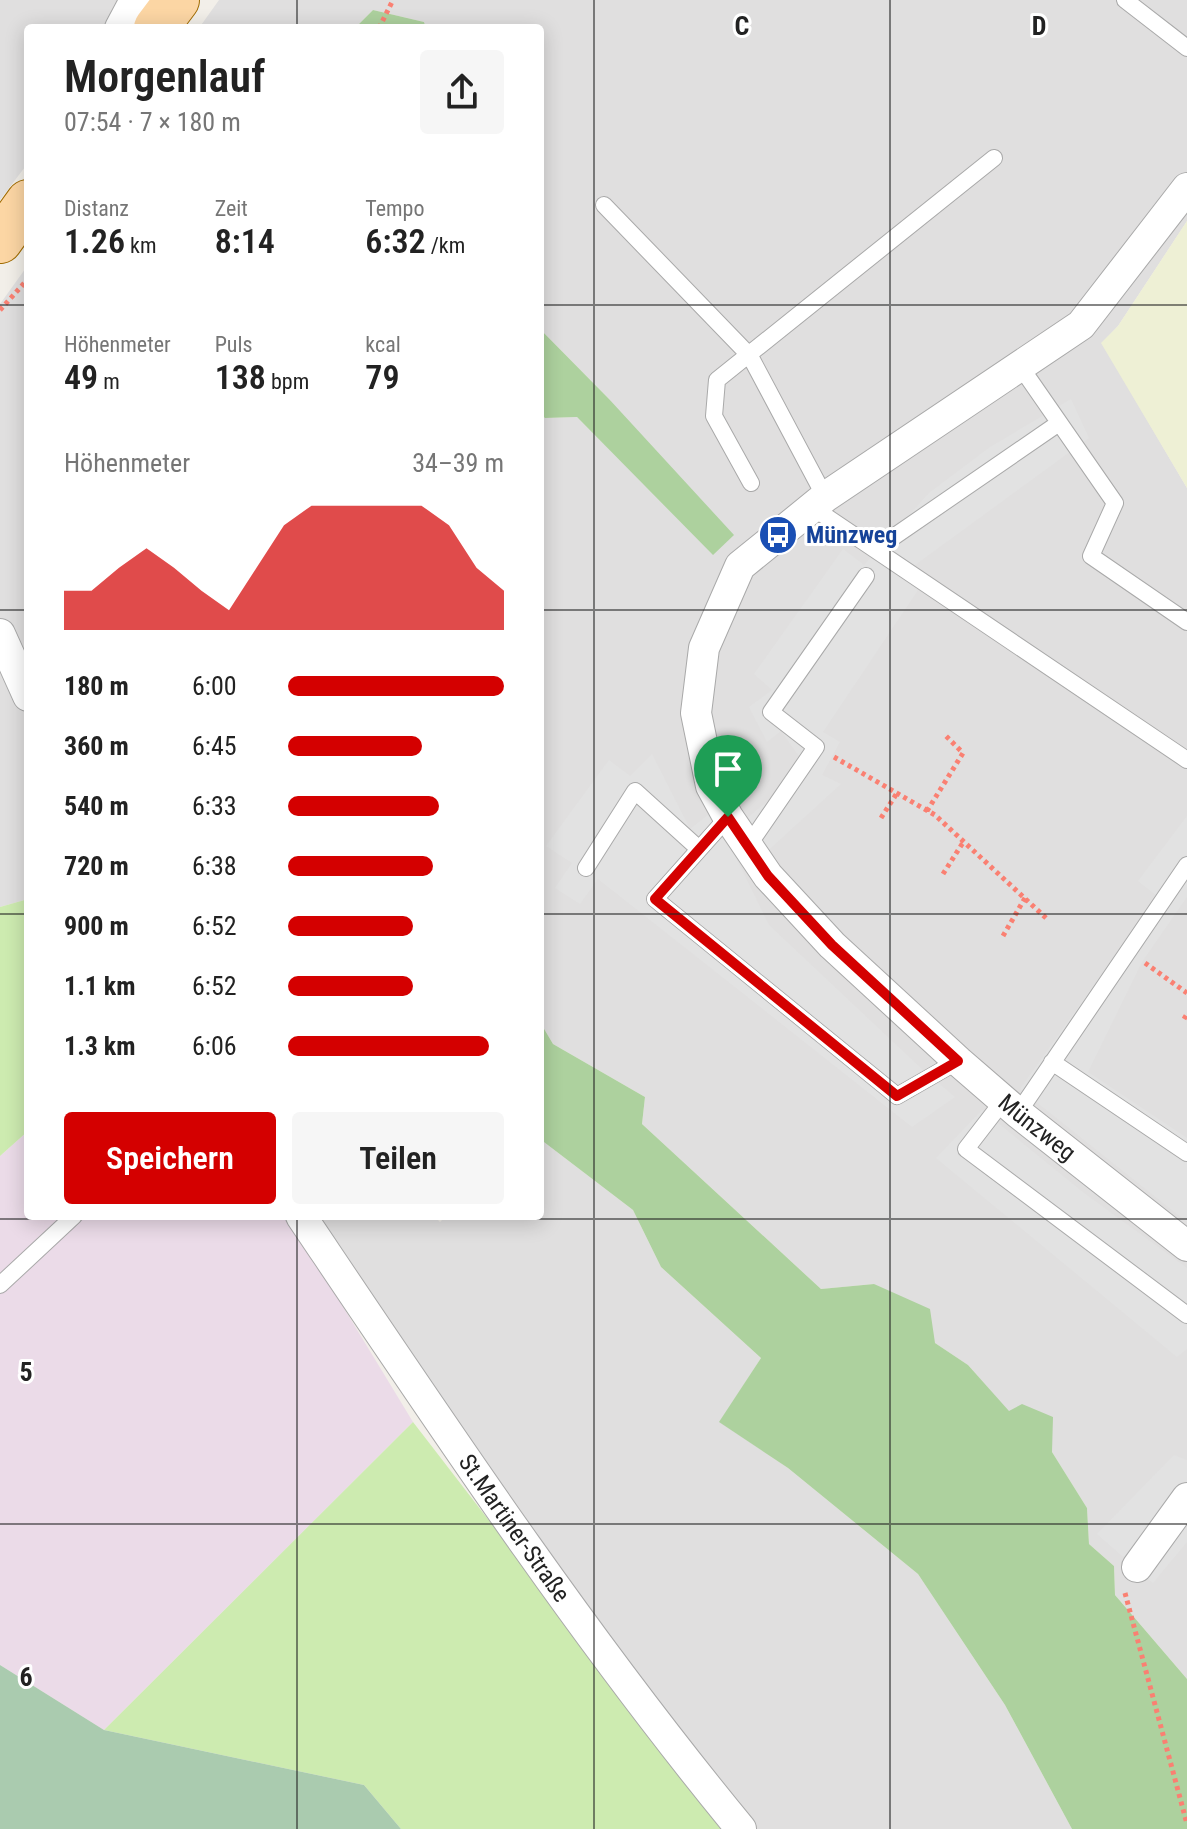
<!DOCTYPE html>
<html lang="de">
<meta charset="utf-8">
<style>
:root{--surface:#fff;--page:#f6f6f6;--text:#222;--muted:#767676;--accent:#d40000}
body{margin:0;font-family:"Roboto Condensed",sans-serif;background:var(--page);color:var(--text);height:100vh;display:flex;flex-direction:column;font-size:30px;white-space:nowrap}
*{box-sizing:border-box;margin:0}
p{font-size:26px;color:var(--muted)}
.icon{flex:none;width:44px;height:44px;fill:none;stroke:currentColor;stroke-width:2;stroke-linecap:round;stroke-linejoin:round}
.map{position:relative;flex:1;overflow:hidden}
.side{position:absolute;left:24px;top:24px;width:520px;height:1196px;display:flex;flex-direction:column;background:var(--surface);border-radius:8px;box-shadow:0 4px 20px #0003}
.side>*{flex:none}
.pin{position:absolute;display:grid;place-items:center;width:68px;height:68px;color:#fff;margin:-82px -34px;border-radius:50% 50% 50% 0;rotate:-45deg;box-shadow:0 0 8px #0007}
.pin .icon{rotate:45deg}
.round{display:grid;place-items:center;flex:none;width:84px;height:84px;border-radius:8px;background:var(--page)}
.headline{display:flex;align-items:center;justify-content:space-between;height:136px;padding:0 40px}
h1{font-size:44px;font-weight:600;line-height:60px}
.stats{display:grid;grid-template-columns:repeat(3,1fr);gap:12px;height:136px;padding:8px 40px}
.stats div{display:grid;align-content:center}
.stats b{font-size:34px;font-weight:600}
.stats small{font-size:22px;font-weight:400}
.stats p{font-size:22px}
.chart{height:224px;padding:16px 40px}
.chart p{display:flex;justify-content:space-between}
.chart svg{width:100%;height:144px;margin-top:8px;fill:var(--accent);opacity:.7}
.cta{display:flex;gap:16px;margin-top:auto;padding:16px 40px}
.cta a{flex:1;height:92px;border-radius:8px;background:var(--accent);color:#fff;font-size:32px;font-weight:600;line-height:92px;text-align:center}
.cta a+a{background:var(--page);color:var(--text)}
ul{padding:0 40px;list-style:none;font-size:26px}
li{display:grid;grid-template-columns:128px 96px 1fr;align-items:center;height:60px}
li i{height:20px;border-radius:10px;background:var(--accent)}
.map>svg:first-child{display:block}
.residential{fill:#e0dfdf}
.industrial{fill:#ebdbe8}
.farmland{fill:#eef0d5}
.grass{fill:#cdebb0}
.forest{fill:#add19e}
.cemetery{fill:#aacbaf}
.parking{fill:#e2e2e2}
.lines{fill:none;stroke-linecap:round;stroke-linejoin:round}
.service-casing{stroke:#a9a9a9;stroke-width:18}
.minor-casing{stroke:#a9a9a9;stroke-width:32}
.primary-casing{stroke:#a06b00;stroke-width:46}
.path{stroke:#fa8072;stroke-width:5;stroke-dasharray:4 4;stroke-linecap:butt}
.service{stroke:#fff;stroke-width:16}
.minor{stroke:#fff;stroke-width:30}
.primary{stroke:#fcd6a4;stroke-width:44}
.route-casing{stroke:#fff;stroke-width:16}
.route{stroke:#d40000;stroke-width:10}
.grid{fill:none;stroke:#222;stroke-width:2;stroke-opacity:0.55}
.labels{text-anchor:middle;stroke-width:6;stroke-linejoin:round;paint-order:stroke}
.transit-label{font-size:24px;font-weight:bold;fill:#164399;stroke:#fff;text-anchor:start}
.street-label{font-size:24px;fill:#222;stroke:#fff}
.grid-label{font-size:26px;text-anchor:middle;font-weight:bold;fill:#222;stroke:#fff;stroke-width:6;stroke-linejoin:round;paint-order:stroke}
</style>
<div class="map">
<svg width="1187" height="1829" viewBox="0 0 1187 1829">
<rect width="100%" height="100%" fill="#f2efe9"/>
<!-- residential -->
<path class="residential" d="M0,0h149l-19,28h-102v135l-28,37z
M219,0h968v221l-69,105 -16,17 85,145v1191l-72,-84 -1,-29 -25,-22 -2,-36 -35,-56 -43,-40 -41,-47 -33,-22 -61,-59 -53,5 -179,-165 3,-27 -92,-53 -13,-22v-608l5,4 32,-1 136,137 -104,-155 -69,-70v-301h-114l-2,-6 -51,-12 -18,18h-156z
M28,265v634l-28,8v-603z
M540,1139l93,71 28,57 100,91 -41,64 68,46 130,106 87,131 67,124h-331l-451,-613h144l6,6 6,-6h94z"/>
<!-- industrial -->
<path class="industrial" d="M28,1131v85h260l125,206 -309,308 -104,-65v-509z"/>
<!-- farmland -->
<path class="farmland" d="M1187,221v267l-86,-145 17,-17z"/>
<!-- grass -->
<path class="grass" d="M28,899v232l-28,25v-249z
M413,1422l314,407h-326l-37,-44 -260,-55z"/>
<!-- forest -->
<path class="forest" d="M373,10l51,12 2,6h-71z
M540,329l69,70 125,136 -21,20 -136,-138 -32,1 -5,-4z
M540,1022l13,22 92,53 -3,27 179,165 53,-5 56,25 5,34 33,22 41,46 13,-7 31,13 -1,35 35,56 2,36 25,22 1,29 72,84v150h-115l-67,-124 -87,-131 -130,-106 -69,-46 42,-64 -100,-91 -28,-57 -93,-71z"/>
<!-- cemetery -->
<path class="cemetery" d="M0,1665l104,65 260,55 37,44h-401z"/>
<!-- parking -->
<path class="parking" d="M1071,399l18,39 -189,138 18,14 -95,142 17,10 -18,33 19,9 -80,73 -18,-36 65,-52 -27,-38 -14,11 -18,-35 23,-17 -18,-16 89,-125 21,16 65,-72 61,-46z
M652,754l38,75 23,-18 56,114 155,146 31,26 -43,30 -314,-248 -18,25 -25,-16 17,-25 -26,-17 63,-86 21,16z
M1187,816v81l-45,65 -54,110 99,66v84l-167,-133 137,-193 -19,-15z
M982,1110l102,83 103,75v81l-10,8 -241,-199z
M1174,1455l13,5v82l-34,41 -56,-49z"/>
<g class="lines">
<!-- service casing -->
<g class="service-casing">
<path id="service" d="M1125,0l62,48
M604,205l146,151 75,141
M1020,366l95,137 -24,53 96,66
M751,483l-37,-67 3,-36 277,-222
M812,507l375,253
M876,549l183,-126
M728,817l-73,82 242,197 61,-35
M748,846l68,-99 -45,-35 95,-136
M586,868l49,-77 64,58
M1052,1062l135,91
M1003,1101l-37,48 221,166
M1018,1113l169,-248
M0,1285l74,-69"/>
</g>
<!-- minor casing -->
<g class="minor-casing">
<g id="minor">
<path d="M120,28l15,-28"/>
<path id="s1" d="M1187,188l-106,137 -256,172 -85,69 -36,82 -8,65 15,73 17,31 40,59 64,69 126,116 60,52 169,133"/>
<path d="M0,634l28,62"/>
<path id="s2" d="M301,1216c140,208 280,419 440,613"/>
<path d="M1137,1567l50,-69"/>
</g>
</g>
<!-- primary casing -->
<g class="primary-casing">
<path id="primary" d="M156,28l21,-28
M0,241l28,-39"/>
</g>
<!-- path -->
<path class="path" d="M379,28l14,-28
M0,310l28,-31
M834,757l101,58 111,103
M927,811l36,-58 -19,-19
M881,818l16,-25
M943,874l21,-33
M1003,936l22,-38
M1145,963l42,30
M1184,1019l3,-5
M1125,1593l62,231"/>
<!-- service -->
<use href="#service" class="service"/>
<!-- minor -->
<use href="#minor" class="minor"/>
<!-- primary -->
<use href="#primary" class="primary"/>
</g>
<g class="lines">
<!-- route casing -->
<g class="route-casing">
<path id="route" d="M728,817l40,59 64,69 126,116 -61,35 -242,-197z"/>
</g>
<!-- route -->
<use href="#route" class="route"/>
</g>
<!-- grid -->
<path class="grid" d="M297,0v28M594,0v1829M890,0v1829M0,305h28M540,305h647M0,610h28M540,610h647M0,914h28M540,914h647M297,1216v613M0,1219h1187M0,1524h1187"/>
<!-- icons -->
<defs>
<g id="bus-disc" transform="scale(2)"><circle r="9.5" fill="#1a4fb4" stroke="#fff"/><path d="M-5-6H5V4H4V6H2V4H-2V6H-4V4H-5ZM-3.5-4V0h7V-4ZM-3.5 1.2v1.5H-2V1.2ZM2 1.2v1.5H3.5V1.2Z" fill="#fff"/></g>
</defs>
<g fill-rule="evenodd">
<use href="#bus-disc" x="778" y="535"/>
</g>
<g class="labels">
<!-- transit labels -->
<g class="transit-label">
<text x="806" y="543">Münzweg</text>
</g>
<!-- street labels -->
<g class="street-label">
<text dy="8" stroke="none"><textPath href="#s1" startOffset="1296">Münzweg</textPath></text>
<text dy="8" stroke="none"><textPath href="#s2" startOffset="378">St.Martiner-Straße</textPath></text>
</g>
</g>
<g class="grid-label">
<text x="742" y="35">C</text>
<text x="1039" y="35">D</text>
<text x="26" y="1381">5</text>
<text x="26" y="1686">6</text>
</g>
</svg>
<div class="pin" style="left:728px;top:817px;background:#1e9e55"><svg class="icon" aria-label="arrive" viewBox="0 0 24 24"><path d="M6 21V4h12l-3 4 3 4H6"/></svg></div>
<section class="side">
<div class="headline"><div><h1>Morgenlauf</h1><p>07:54 · 7 × 180 m</p></div><a class="round"><svg class="icon" aria-label="share" viewBox="0 0 24 24"><path d="M12 15V3M7 8l5-5 5 5M5 13v7h14v-7"/></svg></a></div>
<div class="stats">
<div><p>Distanz</p><b>1.26<small> km</small></b></div>
<div><p>Zeit</p><b>8:14</b></div>
<div><p>Tempo</p><b>6:32<small> /km</small></b></div>
</div>
<div class="stats">
<div><p>Höhenmeter</p><b>49<small> m</small></b></div>
<div><p>Puls</p><b>138<small> bpm</small></b></div>
<div><p>kcal</p><b>79</b></div>
</div>
<div class="chart"><p><span>Höhenmeter</span>34–39 m</p>
<svg viewBox="0 0 160 44" preserveAspectRatio="none"><path d="M0 44V32L10 32L20 25L30 19L40 25L50 32L60 38L70 25L80 12L90 6L100 6L110 6L120 6L130 6L140 12L150 25L160 32V44z"/></svg>
</div>
<ul>
<li><b>180 m</b>6:00<i style="width:100%"></i></li>
<li><b>360 m</b>6:45<i style="width:62%"></i></li>
<li><b>540 m</b>6:33<i style="width:70%"></i></li>
<li><b>720 m</b>6:38<i style="width:67%"></i></li>
<li><b>900 m</b>6:52<i style="width:58%"></i></li>
<li><b>1.1 km</b>6:52<i style="width:58%"></i></li>
<li><b>1.3 km</b>6:06<i style="width:93%"></i></li>
</ul>
<div class="cta"><a>Speichern</a><a>Teilen</a></div>
</section>
</div>
